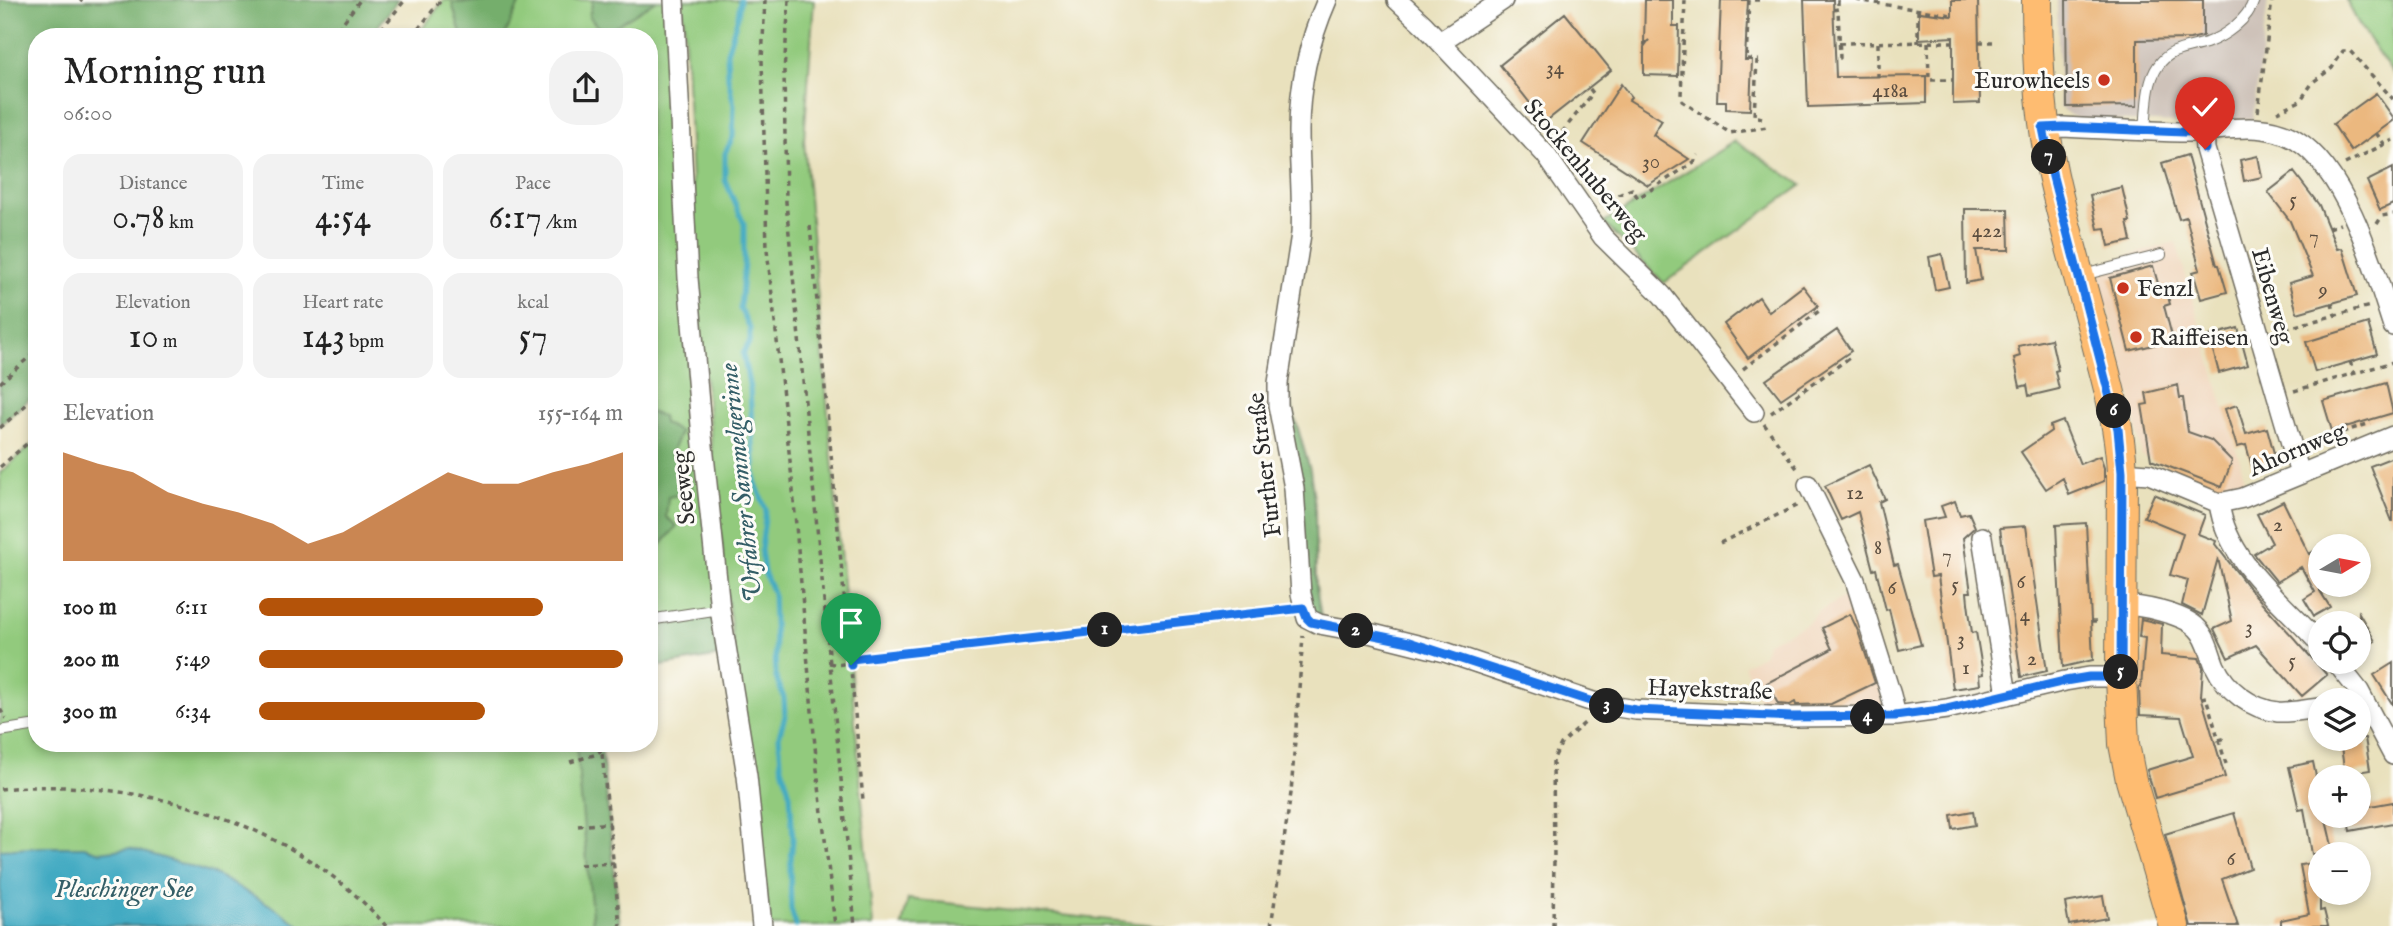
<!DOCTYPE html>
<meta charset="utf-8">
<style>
:root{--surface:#fff;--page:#f2f2f2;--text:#222;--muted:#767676;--accent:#b45309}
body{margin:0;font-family:"IM FELL English",serif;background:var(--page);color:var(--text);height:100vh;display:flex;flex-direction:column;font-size:26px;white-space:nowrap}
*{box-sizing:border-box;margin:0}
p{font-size:23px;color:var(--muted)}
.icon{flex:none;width:38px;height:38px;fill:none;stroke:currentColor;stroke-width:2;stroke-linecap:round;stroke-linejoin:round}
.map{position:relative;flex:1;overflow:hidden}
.drawer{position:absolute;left:28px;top:28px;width:630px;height:724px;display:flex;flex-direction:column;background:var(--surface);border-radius:28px;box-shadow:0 4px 10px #0003}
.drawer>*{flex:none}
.needle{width:46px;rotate:80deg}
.buttons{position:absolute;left:2308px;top:534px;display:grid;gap:14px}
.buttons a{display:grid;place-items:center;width:63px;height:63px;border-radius:50%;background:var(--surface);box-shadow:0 4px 10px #0003;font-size:35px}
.pin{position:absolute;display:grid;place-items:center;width:60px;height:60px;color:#fff;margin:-72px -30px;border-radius:50% 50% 50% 0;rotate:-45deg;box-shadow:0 0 7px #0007}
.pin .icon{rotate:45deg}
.km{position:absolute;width:35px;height:35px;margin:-18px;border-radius:50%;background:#222;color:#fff;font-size:19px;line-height:35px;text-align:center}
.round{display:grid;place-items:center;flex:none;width:74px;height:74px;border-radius:28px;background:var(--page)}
.headline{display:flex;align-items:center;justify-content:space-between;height:119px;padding:0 35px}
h1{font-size:38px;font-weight:600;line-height:52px}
.figures{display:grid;grid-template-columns:repeat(3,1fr);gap:10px;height:119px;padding:7px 35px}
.figures div{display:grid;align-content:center;border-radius:18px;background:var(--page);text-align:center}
.figures b{font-size:35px;font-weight:600}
.figures small{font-size:19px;font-weight:400}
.figures p{font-size:19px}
.chart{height:196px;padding:14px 35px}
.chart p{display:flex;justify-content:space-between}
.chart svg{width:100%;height:126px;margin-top:7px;fill:var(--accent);opacity:.7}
ul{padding:0 35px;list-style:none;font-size:23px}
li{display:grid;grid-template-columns:112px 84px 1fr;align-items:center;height:52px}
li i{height:18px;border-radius:9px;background:var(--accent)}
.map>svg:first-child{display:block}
.built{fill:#f0d6bc}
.industrial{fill:#cec2b9}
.green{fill:#92ca7d;stroke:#5e7a54;stroke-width:2}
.forest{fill:#75ae6c;stroke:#506c4c;stroke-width:2}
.water{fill:#42aac2;stroke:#366a76;stroke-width:2}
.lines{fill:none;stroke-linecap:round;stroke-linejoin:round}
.stream{stroke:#42aac2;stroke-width:5}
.building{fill:#ebb87f}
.lane-casing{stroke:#6e6b5e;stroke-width:12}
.street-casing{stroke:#6e6b5e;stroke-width:22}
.primary-casing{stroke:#6e6b5e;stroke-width:32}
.path{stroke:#6e6b5e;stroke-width:3.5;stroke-dasharray:5 5;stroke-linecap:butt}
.lane{stroke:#fff;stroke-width:10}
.street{stroke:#fff;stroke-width:19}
.primary{stroke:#febc71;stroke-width:30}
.route-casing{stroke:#fff;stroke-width:14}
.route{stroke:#1a73e8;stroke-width:9}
.poi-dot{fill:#c8321e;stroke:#fdfcf7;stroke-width:2.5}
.labels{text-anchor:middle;stroke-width:6;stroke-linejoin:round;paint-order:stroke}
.number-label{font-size:21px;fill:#5b4e40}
.poi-label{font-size:24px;fill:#2b2b2b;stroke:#fdfcf7;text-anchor:start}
.street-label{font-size:24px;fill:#2b2b2b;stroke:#fdfcf7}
.water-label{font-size:26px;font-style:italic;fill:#345e67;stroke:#fdfcf7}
</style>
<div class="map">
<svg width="2393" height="926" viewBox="0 0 2393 926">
<rect width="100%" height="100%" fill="#fdfcf7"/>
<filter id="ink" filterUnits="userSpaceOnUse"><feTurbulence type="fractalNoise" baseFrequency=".0143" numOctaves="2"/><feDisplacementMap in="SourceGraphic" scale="14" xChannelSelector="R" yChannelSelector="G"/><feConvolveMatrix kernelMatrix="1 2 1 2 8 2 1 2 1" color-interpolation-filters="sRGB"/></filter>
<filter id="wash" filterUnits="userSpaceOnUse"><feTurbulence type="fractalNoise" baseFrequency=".00686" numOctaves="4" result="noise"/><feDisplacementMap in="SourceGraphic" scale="28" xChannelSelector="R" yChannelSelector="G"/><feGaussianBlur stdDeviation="1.57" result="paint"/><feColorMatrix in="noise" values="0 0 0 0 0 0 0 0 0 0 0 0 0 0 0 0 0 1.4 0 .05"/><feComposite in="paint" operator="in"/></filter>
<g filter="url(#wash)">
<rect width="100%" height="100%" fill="#e9e1bd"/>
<!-- built -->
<path class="built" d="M2176,242l71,244 -10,3 -11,-2 -84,-31 -11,-59 -35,-132z
M1849,594l20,48 16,57 -4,12 -117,1 -20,-47 20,-11 3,-12 38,-17 13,-13z"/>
<!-- industrial -->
<path class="industrial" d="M2057,0h211l-15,119 -48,5 -125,-5 -10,-4 -10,-8z"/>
<!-- green -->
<path class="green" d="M444,0h223l55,656 -73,12v-631h-233z
M683,0h131l-10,140 69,786h-103l-43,-331 -28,-274z
M2346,0h47v74l-32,-46z
M1735,141l67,44 -138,98 -60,-60z
M37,440v304h564l19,182h-620v-453z
M908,899l258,27h-264z"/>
<!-- forest -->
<path class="forest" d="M0,0h398l-28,37h-333v355l-37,33z
M492,0h29l-17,37h-42l-10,-34 40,-1z
M593,0h63l-53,34 -14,-18z
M1284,369l11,49 15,52 5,36 1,80 5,31 -9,-5 -25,-176z
M649,412l13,4 1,7 17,9 -9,22 15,4 7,34 -25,5 -2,20 11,9 -16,19 -12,-11z
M712,617l6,39 -69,12v-40z
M576,744h25l19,182h-27z"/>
<!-- water -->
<path class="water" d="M42,847h42l16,5 30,-4 43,13 43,14 58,32 27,19h-301v-76z"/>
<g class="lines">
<!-- stream -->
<path class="stream" d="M740,0l-2,16 -11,36 1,26 6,27 -1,32 -8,16v27l19,44v39l-4,46 10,19v13l-7,13 7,35 5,92 11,29 -5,40 3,22 9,21 3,85 8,20 1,18 -6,20 2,27 9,31 3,45 -3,31 1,39 5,17"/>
</g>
<g id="blocks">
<!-- building -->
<path class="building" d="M1645,0h28v26h6l-1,50 -34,-1v-28l5,-7 -5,4z
M1721,0h27l-3,60h7l-2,50 -24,-1v-8h-9z
M1804,0h29l3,77 90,-1v27l-118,4z
M1952,0h26l2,103 -27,1v-67l-34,2v-27l33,4z
M2066,0h137v36l-13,3 -53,1v66l-70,1z
M1565,13l46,57 -66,52 -45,-57z
M1621,84l10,13 -2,3 33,20 -9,15 36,24 -41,26 -65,-42z
M2376,93l17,24v4l-42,30 -18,-27z
M2187,155l30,110h2l8,27 -26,7 -8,-27 7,-2 -14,-53 -7,2 -17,-56z
M2258,156l4,21 -18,4 -4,-21z
M2393,168v36l-13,6 -13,-29z
M2294,172l25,33 18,44 5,-1 15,48 -60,17 -8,-30 24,-7 -23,-55 -22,-29z
M2122,187l8,35h-3l4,19 -22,5 -4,-18 -7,1 -8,-34z
M1965,209h43l1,41h-33l5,30 -15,3z
M1942,254l7,33 -14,3 -6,-33z
M2153,266l6,21 6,-1 5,18 -6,2 9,34 -44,11 -19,-73z
M1803,286l15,20 -70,52 -24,-34 35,-27 10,15z
M2368,323l9,31 -62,18 -9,-30z
M2238,328l10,37 -29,8 -10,-37z
M1837,330l14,21 -70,48 -15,-19z
M2051,339l7,31 -3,1 4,18 -30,7 -2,-11 -7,2 -6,-29 6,-2 -2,-10z
M2386,383l7,30 -61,18 -9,-30z
M2178,385l2,13h3l5,34 23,8 21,21 -10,26 -71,-27 -9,-55 6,-1 -2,-11z
M2237,405l9,29 21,-6 10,36 -24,6 -7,-25 -9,2 -12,-38z
M2063,421l17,43 20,-8 4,12v13l-35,14 -6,-17 -17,11 -25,-37 30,-21 -1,-5z
M2393,457v64h-1l-22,-55z
M1869,465l16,34 -6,3 15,63 4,-1 23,81 -22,5 -10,-41 -3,1 -10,-41 -3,1 -15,-58 -17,8 -16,-34z
M2154,494l51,21 -7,19 18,7 -1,3 34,44 78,87 -25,21 -46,-51 -28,13 -14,-29 18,-8 -14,-63 -16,57 -20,-10 6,-25 -18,-5 13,-42 -39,-16z
M1955,501l5,14 9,-2 6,14 -12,11 8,54h-4l1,11 4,30 4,-1 7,42 -4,1 1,10 -27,4 -15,-113 -7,1 -9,-56 23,-4 -4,-11z
M2283,501l26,53 11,-6v43l10,16 -16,9 -10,-17 11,-7 -14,-25 -24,15 -23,-28 18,-11 -15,-29z
M2086,523l7,137 -30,7 -7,-142z
M2026,526l21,145 -26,6 -21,-149z
M2359,613l16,28 -16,9z
M1850,614l8,17 17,52 -44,21 -35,1 -1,-3 -5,3 -12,-1 -11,-21 65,-34 -10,-21z
M2141,619l21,5 -1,31 38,3 4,10 -2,28 24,81 -70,21 -8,-28 46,-14 -12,-39 -41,-2 -1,-28h2l4,-49 -6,-1z
M2393,663v42l-19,-30z
M2346,738h19l5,32 -25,4 -5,-33 6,-1z
M2313,762l7,34v20h5l9,38h-22l-8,-45 -5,1 -10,-43z
M2393,802v21l-43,8 -3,-15h12v-8z
M1973,811l2,14 -22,4 -2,-14z
M2234,813l16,55 -28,11 16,47h-47l-26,-92z
M2320,862v49l4,-1 4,16h-47v-6l28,-6 -9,-49z
M2103,896l4,22 -38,7 -4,-22z"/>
</g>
</g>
<g filter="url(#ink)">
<use href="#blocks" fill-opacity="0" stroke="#6e6b5e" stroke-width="2"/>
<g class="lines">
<!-- lane casing -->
<g class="lane-casing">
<path id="lane" d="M2145,131c2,-21 1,-48 13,-65 12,-18 29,-17 48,-23 19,-7 42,-23 48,-43
M2083,275l78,-20
M649,620l71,-11
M0,731l37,-6"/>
</g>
<!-- street casing -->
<g class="street-casing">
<path id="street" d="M674,0l14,278 13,148 19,183 27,167 15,150
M1327,0c-18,41 -28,86 -28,131 0,35 4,69 2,103l-23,149v22l16,83 7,106 6,24 12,6 54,10 72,18 154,52 37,6 155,7 105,-1 51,-7 118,-28 24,-4h32
M1397,0l27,25 122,130 57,82 59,58 92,117
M1440,42l63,-42
M2043,129l20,-2c39,2 78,4 117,5 38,1 81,-14 116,8 51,31 79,131 97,186
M2204,131l1,18 95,325
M2122,472l27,2 70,29 24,-5 150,-62
M1808,485l47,95 36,115 5,21
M2219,503c8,60 64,99 101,141
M1982,537l25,158
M2121,605c19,0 63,9 76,23 10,9 13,26 18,38 11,24 36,43 63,46 13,1 29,-3 42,-4
M2336,662l23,29 34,64"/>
</g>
<!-- primary casing -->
<g class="primary-casing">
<path id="primary" d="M2037,0c0,59 3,117 16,175 13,59 31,118 46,176 11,40 21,79 23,121l-1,205 3,67 7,36 43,146"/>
</g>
<!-- path -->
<path class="path" d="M765,0l-3,60 5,189 25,230 25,290 18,157
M789,0l-5,71 2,131 69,724
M1685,0l-4,95 1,6 48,32 37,-6
M1759,0h-10l-3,59 11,1 -3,56 8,2
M1838,0v9
M1856,0l96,15
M80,2l2,-2
M1833,10l5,-1 2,49 -5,1
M1918,10v33
M332,37l28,-37
M375,37l30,-37
M412,37l29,-37
M1928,42l1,38h24
M1979,42h14
M1839,43l114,-1
M1878,43v33
M2258,112l14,-112
M2277,112l23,-11 13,-19 19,-14 11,-17h7l43,48
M2376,133l9,12
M1556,140l37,-47 -4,-5
M2345,164l48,-24
M1600,203l32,-14 6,9 56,-36 4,-7
M2377,224l5,-8 11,-2
M810,226l53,574
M2329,228l11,-4
M2332,303l3,12
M2276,331l94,-25
M2350,361l4,12
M1743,369l76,-58
M0,383l37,-33
M2294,391l99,-29
M1771,413l81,-57
M1764,424l35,47
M0,428l37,-33
M2327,444l9,-10 35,-11
M0,467l37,-32
M1720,543l80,-39
M2091,622h9
M829,663c10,2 14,3 22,-4l436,-50
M2201,698l5,-1 20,67 -5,2
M0,709l6,10
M2219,740l7,-2
M601,744l19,182
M570,762l24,-7 8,-5
M0,789c136,-13 294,31 386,137
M578,826l32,-3
M580,865l34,-2
M1271,926l20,-133 12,-157
M1553,926l1,-67 -1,-99 8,-16 27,-24"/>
<!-- lane -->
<use href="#lane" class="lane"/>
<!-- street -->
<use href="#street" class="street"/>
<!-- primary -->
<use href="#primary" class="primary"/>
</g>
</g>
<g class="lines" filter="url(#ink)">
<!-- route casing -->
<g class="route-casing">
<path id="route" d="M851,665v-6l452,-51 4,10 4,4 98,20 190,62 37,6 155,7 104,-1 52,-7 118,-28 24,-4h32l1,-205 -4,-43 -65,-252 -10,-49 20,-1 121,5 20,-1 1,18"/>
</g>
<!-- route -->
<use href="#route" class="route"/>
</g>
<!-- markers -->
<g class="poi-dot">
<circle cx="2104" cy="80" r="7"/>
<circle cx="2123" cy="288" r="7"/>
<circle cx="2136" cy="337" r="7"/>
</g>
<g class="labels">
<!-- number labels -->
<g class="number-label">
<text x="1555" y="74">34</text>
<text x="1890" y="97">418a</text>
<text x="1651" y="168">30</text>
<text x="2293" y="206">5</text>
<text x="1987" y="237">422</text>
<text x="2314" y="243">7</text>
<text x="2323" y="296">9</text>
<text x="1855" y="499">12</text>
<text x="2278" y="531">2</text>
<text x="1878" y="554">8</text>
<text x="1947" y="562">7</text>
<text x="2021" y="588">6</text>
<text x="1955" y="591">5</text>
<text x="1892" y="594">6</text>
<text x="2025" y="621">4</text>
<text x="2249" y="633">3</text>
<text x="1961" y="645">3</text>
<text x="2032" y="665">2</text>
<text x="2292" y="667">5</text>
<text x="1966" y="674">1</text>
<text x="2231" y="865">6</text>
</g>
<!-- poi labels -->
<g class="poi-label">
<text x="2090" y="88" text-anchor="end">Eurowheels</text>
<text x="2137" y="296">Fenzl</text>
<text x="2150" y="345">Raiffeisen</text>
</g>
<!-- street labels -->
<g class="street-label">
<text transform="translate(1586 170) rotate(50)" y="8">Stockenhuberweg</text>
<text transform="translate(2273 296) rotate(74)" y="8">Eibenweg</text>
<text transform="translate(2297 449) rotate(-23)" y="8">Ahornweg</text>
<text transform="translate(1264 465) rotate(-97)" y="8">Further Straße</text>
<text transform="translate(683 488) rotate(-96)" y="8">Seeweg</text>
<text transform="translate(1710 689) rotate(2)" y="8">Hayekstraße</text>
</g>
<!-- water labels -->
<g class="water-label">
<text transform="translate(740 483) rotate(-96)" y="9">Urfahrer Sammelgerinne</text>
<text x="124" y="897">Pleschinger See</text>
</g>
</g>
</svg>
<div class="buttons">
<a><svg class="needle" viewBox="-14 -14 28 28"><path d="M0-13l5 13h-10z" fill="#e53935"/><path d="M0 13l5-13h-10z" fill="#767676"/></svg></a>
<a><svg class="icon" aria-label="locate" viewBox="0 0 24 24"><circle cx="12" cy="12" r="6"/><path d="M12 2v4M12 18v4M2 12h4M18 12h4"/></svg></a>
<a><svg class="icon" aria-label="layers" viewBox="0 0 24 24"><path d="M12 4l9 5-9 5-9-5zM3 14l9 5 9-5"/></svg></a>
<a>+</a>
<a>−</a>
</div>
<div class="pin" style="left:851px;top:665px;background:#1e9e55"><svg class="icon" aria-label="arrive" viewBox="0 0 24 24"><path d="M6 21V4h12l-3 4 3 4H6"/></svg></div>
<div class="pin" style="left:2205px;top:149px;background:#d93025"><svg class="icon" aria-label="check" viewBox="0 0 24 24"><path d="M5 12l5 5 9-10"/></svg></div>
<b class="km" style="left:1105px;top:630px">1</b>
<b class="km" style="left:1356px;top:631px">2</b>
<b class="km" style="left:1607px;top:706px">3</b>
<b class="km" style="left:1868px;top:717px">4</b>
<b class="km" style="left:2121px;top:672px">5</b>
<b class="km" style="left:2114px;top:411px">6</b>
<b class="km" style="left:2049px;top:157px">7</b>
<section class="drawer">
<div class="headline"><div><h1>Morning run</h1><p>06:00</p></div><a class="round"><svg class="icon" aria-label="share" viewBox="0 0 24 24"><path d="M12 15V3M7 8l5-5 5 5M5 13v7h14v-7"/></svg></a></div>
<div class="figures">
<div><p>Distance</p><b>0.78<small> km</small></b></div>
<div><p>Time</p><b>4:54</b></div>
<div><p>Pace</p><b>6:17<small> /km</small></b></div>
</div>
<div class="figures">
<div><p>Elevation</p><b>10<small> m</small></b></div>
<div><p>Heart rate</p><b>143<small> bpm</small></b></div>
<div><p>kcal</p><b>57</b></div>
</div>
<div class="chart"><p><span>Elevation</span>155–164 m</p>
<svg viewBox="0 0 160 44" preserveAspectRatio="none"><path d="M0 44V6L10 10L20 13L30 20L40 24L50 27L60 31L70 38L80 34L90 27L100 20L110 13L120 17L130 17L140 13L150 10L160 6V44z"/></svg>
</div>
<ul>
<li><b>100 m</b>6:11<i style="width:78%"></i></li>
<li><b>200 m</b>5:49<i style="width:100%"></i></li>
<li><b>300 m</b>6:34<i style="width:62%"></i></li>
</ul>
</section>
</div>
